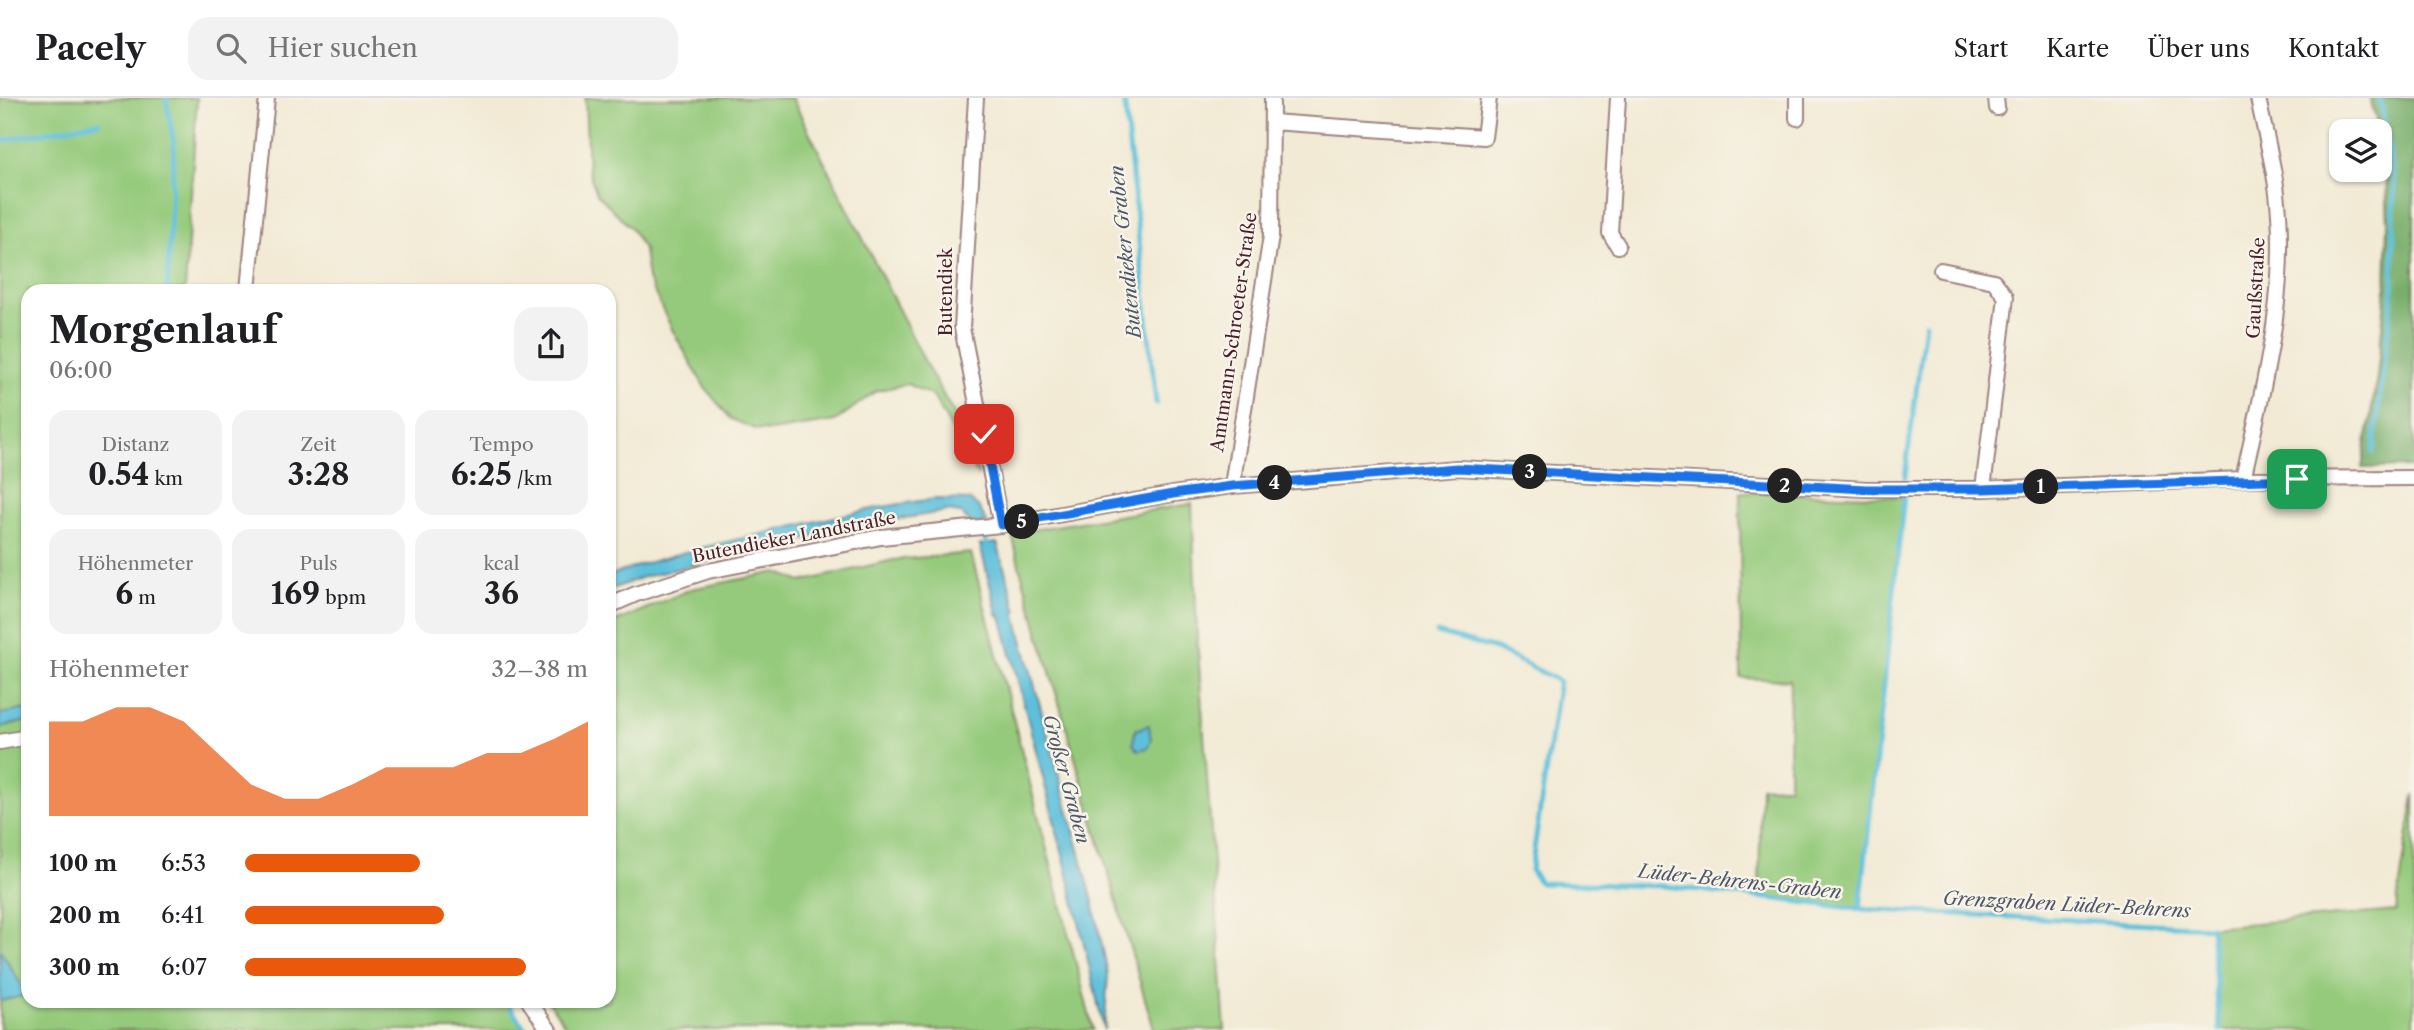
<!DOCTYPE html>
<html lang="de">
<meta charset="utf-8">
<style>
:root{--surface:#fff;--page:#f2f2f2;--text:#202124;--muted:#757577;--line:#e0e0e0;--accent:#ea580c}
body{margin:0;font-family:"Libre Caslon Text",serif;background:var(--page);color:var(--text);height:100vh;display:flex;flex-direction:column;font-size:26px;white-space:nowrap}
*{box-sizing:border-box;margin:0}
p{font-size:23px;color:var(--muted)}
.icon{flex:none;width:38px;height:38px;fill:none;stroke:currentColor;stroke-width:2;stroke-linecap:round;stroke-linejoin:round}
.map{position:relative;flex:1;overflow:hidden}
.side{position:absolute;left:21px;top:186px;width:595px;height:724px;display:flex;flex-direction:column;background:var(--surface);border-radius:21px;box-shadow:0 2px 5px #0004}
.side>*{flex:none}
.buttons{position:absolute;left:2329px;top:21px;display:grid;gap:14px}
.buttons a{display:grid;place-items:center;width:63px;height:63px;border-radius:14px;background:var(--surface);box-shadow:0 2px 5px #0004;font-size:35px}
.pin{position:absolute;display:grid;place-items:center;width:60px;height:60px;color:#fff;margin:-30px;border-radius:14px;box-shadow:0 4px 10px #0006}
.km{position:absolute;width:35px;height:35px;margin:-18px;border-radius:50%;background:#222;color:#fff;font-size:19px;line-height:35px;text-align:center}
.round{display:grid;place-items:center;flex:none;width:74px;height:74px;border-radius:21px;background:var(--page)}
.overview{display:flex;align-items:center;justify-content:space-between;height:119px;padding:0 28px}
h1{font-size:38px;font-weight:700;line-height:52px}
.figures{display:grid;grid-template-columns:repeat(3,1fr);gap:10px;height:119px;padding:7px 28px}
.figures div{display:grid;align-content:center;border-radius:18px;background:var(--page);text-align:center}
.figures b{font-size:30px;font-weight:700}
.figures small{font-size:19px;font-weight:400}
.figures p{font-size:19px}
.chart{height:196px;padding:14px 28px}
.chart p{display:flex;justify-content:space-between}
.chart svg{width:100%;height:126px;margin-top:7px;fill:var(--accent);opacity:.7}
ul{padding:0 28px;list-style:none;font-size:23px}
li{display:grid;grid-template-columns:112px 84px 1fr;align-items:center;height:52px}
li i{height:18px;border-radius:9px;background:var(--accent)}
header{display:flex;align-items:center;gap:42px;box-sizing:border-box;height:98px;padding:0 35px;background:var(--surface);border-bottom:2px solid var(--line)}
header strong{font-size:33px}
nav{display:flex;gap:38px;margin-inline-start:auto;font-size:24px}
.search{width:490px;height:63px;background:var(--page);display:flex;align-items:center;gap:18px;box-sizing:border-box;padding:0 24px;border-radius:21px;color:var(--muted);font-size:26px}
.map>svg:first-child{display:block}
.green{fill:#95ca7b;stroke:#707453;stroke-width:2}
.forest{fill:#78ae6b;stroke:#61664b;stroke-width:2}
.water{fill:#5cc0db;stroke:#537083;stroke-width:2}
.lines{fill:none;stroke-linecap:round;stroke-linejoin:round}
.stream{stroke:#5cc0db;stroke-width:5}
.street-casing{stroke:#9e8480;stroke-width:18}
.street{stroke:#fff;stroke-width:14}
.route-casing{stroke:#fff;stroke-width:14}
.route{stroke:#1a73e8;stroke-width:9}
.labels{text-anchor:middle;stroke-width:5;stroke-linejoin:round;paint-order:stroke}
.street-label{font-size:18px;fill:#4a1f2b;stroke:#f7f3e8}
.water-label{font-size:19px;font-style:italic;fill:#505769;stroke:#f7f3e8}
</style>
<header>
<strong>Pacely</strong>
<div class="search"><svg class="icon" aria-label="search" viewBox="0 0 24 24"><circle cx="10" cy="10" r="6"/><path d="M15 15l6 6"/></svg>Hier suchen</div>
<nav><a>Start</a><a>Karte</a><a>Über uns</a><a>Kontakt</a></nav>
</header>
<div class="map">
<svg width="2414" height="932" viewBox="0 0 2414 932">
<rect width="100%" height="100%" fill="#f7f3e8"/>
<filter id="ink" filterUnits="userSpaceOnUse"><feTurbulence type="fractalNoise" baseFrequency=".0143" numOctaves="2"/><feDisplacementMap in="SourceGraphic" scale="14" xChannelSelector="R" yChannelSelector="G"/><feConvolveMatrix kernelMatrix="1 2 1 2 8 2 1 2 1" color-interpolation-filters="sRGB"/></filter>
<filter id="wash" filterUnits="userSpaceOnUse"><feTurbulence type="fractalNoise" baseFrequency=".00686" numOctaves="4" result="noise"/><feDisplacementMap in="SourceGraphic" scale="28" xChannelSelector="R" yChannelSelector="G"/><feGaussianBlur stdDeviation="1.57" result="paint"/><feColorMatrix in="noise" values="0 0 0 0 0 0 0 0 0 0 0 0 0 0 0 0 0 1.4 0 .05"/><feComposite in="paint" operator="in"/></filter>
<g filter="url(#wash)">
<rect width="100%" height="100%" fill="#f2ead4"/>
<!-- green -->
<path class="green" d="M0,0h197l-12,192h-157v711h477l21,29h-526z
M585,0h207l137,272 45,79 4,27 -45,-80 -26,-12 -31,7 -41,30 -65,10 -15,-2 -24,-10 -26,-31 -32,-57 -25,-52 -4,-29 -13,-22 -34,-34 -9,-25z
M1740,394l164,5 -44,412 -101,-12 2,-110 28,-1 1,-106 -49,-2z
M1192,406l5,133 28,393h-71l-135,-465 -7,-32z
M971,455l122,477h-524l-21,-29h61v-376l82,-36 86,-17 24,10 92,-22z
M2414,696v236h-194l-9,-103 185,-16z"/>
<!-- forest -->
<path class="forest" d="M2370,0h44v369l-52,1 15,-91 9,-89 2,-64 -3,-71z"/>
<!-- water -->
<path class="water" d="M936,401l34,1 10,9 7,14 -16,1 -10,-11 -14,-2 -87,15 -217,51 -34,13v-14c55,-21 113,-33 170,-46 52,-12 103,-25 157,-31z
M997,445l20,69 -2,1 77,285 16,76 -4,56 -38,-164 -65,-250h-3l-18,-71z
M28,611v12l-28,6v-13z
M1149,627l2,16 -4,7 -9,2 -5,-6 2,-14z
M0,851l27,46 -27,6z"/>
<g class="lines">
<!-- stream -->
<path class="stream" d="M166,0l8,46 -7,146
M1124,0l32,305
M0,43l99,-19
M2373,355l20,-165 1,-108 -14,-82
M1905,379l20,-154
M985,441l4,12
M1437,535l59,16 63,32 -28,189 9,13 124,3 196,23 44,-412
M1860,811l351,18 9,103
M506,903l20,29"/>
</g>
</g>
<g filter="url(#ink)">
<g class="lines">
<!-- street casing -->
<g class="street-casing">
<path id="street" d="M976,0l-14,230 39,197
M1618,0l-8,135 8,13
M1797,0v20
M1996,0l1,10
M1272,24l212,15 5,-39
M1941,172l53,11 12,16 -23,192
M248,192l19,-192
M2243,381c21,-94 46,-189 34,-286 -4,-32 -13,-64 -19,-95
M1232,388l39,-250 1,-138
M609,508l27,-12 72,-23 173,-34 120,-12 172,-31 59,-8 225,-18 409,21h117l260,-10 171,-1
M0,644l28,-5
M529,903l20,29"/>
</g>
<!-- street -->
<use href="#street" class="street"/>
</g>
</g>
<g class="lines" filter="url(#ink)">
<!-- route casing -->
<g class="route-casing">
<path id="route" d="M984,336l17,91 172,-31 59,-8 225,-18 409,21h117l314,-10"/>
</g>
<!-- route -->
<use href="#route" class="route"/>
</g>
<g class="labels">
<!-- street labels -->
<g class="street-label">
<text transform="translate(2256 190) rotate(-87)" y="6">Gaußstraße</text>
<text transform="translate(946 194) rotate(-90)" y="6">Butendiek</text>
<text transform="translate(1234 234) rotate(-82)" y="6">Amtmann-Schroeter-Straße</text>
<text transform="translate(794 439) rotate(-11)" y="6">Butendieker Landstraße</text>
</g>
<!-- water labels -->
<g class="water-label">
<text transform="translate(1125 154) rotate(-96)" y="7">Butendieker Graben</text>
<text transform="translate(1067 681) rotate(75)" y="7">Großer Graben</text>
<text transform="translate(1740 783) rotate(6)" y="7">Lüder-Behrens-Graben</text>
<text transform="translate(2067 806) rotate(3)" y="7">Grenzgraben Lüder-Behrens</text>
</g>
</g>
</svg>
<div class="buttons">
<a><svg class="icon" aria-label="layers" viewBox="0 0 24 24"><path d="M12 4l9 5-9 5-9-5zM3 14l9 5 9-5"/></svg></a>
</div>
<div class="pin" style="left:2297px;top:381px;background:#1e9e55"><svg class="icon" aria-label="arrive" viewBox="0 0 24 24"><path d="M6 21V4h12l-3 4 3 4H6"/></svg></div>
<div class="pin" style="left:984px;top:336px;background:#d93025"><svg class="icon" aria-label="check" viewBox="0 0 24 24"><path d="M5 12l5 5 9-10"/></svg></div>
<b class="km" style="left:2041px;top:389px">1</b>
<b class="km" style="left:1785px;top:388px">2</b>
<b class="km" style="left:1530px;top:374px">3</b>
<b class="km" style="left:1275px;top:385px">4</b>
<b class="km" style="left:1022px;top:424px">5</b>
<section class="side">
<div class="overview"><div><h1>Morgenlauf</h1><p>06:00</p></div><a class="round"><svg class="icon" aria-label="share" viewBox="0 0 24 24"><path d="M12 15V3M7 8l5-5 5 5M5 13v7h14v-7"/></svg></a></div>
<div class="figures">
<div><p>Distanz</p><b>0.54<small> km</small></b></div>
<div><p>Zeit</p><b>3:28</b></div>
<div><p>Tempo</p><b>6:25<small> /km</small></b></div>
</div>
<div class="figures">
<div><p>Höhenmeter</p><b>6<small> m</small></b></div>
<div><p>Puls</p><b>169<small> bpm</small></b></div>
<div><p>kcal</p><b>36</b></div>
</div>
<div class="chart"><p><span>Höhenmeter</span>32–38 m</p>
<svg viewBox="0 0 160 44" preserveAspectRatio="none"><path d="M0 44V11L10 11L20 6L30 6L40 11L50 22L60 33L70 38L80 38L90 33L100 27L110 27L120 27L130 22L140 22L150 17L160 11V44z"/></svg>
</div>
<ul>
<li><b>100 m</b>6:53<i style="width:51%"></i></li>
<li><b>200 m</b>6:41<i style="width:58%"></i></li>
<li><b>300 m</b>6:07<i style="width:82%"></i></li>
</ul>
</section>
</div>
